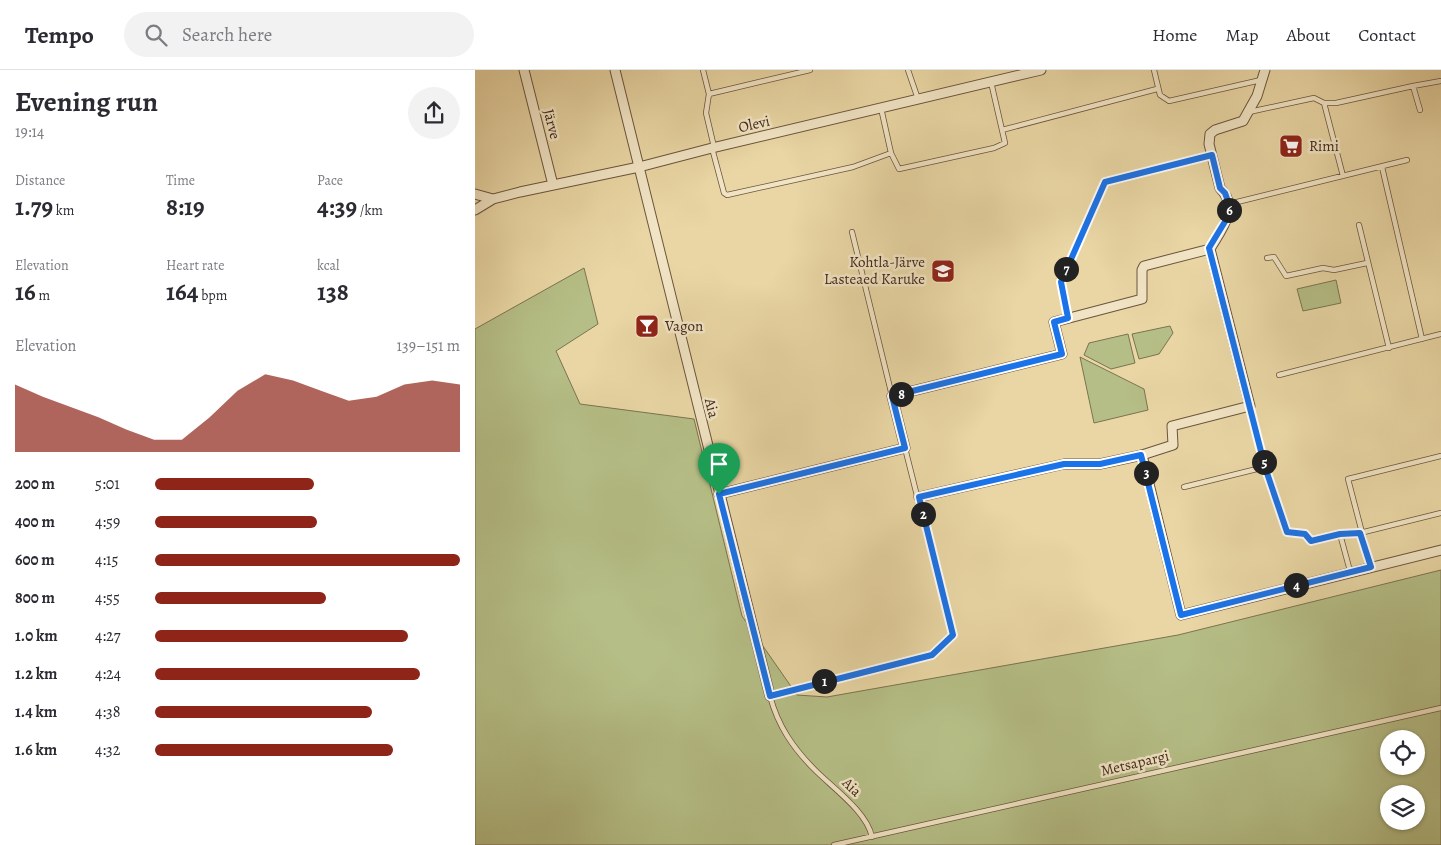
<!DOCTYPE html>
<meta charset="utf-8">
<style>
:root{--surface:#fff;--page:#f2f2f3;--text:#2b2b33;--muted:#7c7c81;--line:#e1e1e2;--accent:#8f2418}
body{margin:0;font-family:Alegreya,serif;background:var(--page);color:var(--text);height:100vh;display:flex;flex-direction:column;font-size:19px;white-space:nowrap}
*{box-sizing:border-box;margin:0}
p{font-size:16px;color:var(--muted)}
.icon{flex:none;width:28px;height:28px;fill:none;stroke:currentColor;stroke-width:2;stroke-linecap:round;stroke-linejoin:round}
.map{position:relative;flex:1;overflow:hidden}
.side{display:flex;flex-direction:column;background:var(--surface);width:475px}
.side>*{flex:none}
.buttons{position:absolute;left:905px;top:660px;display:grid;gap:10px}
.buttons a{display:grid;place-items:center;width:45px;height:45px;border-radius:50%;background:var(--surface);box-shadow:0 1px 4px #0004;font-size:25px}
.pin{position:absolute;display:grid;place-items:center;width:42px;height:42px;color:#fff;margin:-51px -21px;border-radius:50% 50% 50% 0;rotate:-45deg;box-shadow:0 0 5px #0007}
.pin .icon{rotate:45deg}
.km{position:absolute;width:25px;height:25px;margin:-12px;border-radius:50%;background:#222;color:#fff;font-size:14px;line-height:25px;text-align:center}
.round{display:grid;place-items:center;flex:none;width:52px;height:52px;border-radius:26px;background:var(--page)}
.summary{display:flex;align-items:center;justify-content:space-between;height:85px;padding:0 15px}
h1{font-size:28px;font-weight:700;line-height:38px}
.figures{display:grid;grid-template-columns:repeat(3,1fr);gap:8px;height:85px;padding:5px 15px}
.figures div{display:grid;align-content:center}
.figures b{font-size:25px;font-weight:700}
.figures small{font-size:14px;font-weight:400}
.figures p{font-size:14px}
.chart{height:140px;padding:10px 15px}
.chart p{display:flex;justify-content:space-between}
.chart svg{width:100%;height:90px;margin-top:5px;fill:var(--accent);opacity:.7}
ul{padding:0 15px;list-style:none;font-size:16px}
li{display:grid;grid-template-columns:80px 60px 1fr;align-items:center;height:38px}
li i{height:12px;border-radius:6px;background:var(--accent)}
header{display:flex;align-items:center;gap:30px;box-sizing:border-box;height:70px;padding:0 25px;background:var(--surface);border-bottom:1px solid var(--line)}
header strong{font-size:24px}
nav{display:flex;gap:28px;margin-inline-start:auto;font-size:18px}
.search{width:350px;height:45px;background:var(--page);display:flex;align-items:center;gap:12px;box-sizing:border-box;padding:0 18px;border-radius:28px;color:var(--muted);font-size:19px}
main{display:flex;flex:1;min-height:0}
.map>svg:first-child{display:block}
.green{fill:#b5be86;stroke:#7b7351;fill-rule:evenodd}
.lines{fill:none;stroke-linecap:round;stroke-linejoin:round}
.service-casing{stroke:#6b543e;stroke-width:6}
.minor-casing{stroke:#6b543e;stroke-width:11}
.service{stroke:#f1e4c4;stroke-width:4.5}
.minor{stroke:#f1e4c4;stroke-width:9}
.route-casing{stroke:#fff;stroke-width:10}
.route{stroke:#1a73e8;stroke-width:6}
.labels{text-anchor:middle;stroke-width:5;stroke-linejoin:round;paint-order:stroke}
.street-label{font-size:15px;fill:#41281c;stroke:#f1e4c4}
.poi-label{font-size:15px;fill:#41281c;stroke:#f1e4c4;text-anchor:start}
</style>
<header>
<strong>Tempo</strong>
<div class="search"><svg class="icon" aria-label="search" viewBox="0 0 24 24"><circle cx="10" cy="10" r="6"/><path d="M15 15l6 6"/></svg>Search here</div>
<nav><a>Home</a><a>Map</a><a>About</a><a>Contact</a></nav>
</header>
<main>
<section class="side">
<div class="summary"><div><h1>Evening run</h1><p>19:14</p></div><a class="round"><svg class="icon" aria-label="share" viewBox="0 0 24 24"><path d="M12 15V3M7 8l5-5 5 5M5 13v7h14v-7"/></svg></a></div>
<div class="figures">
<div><p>Distance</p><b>1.79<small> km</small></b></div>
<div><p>Time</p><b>8:19</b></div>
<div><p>Pace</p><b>4:39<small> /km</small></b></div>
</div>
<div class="figures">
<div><p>Elevation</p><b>16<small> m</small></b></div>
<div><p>Heart rate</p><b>164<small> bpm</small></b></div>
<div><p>kcal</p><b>138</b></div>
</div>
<div class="chart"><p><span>Elevation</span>139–151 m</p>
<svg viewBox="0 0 160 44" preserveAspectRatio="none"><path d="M0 44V11L10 17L20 22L30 27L40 33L50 38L60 38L70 27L80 14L90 6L100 9L110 14L120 19L130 17L140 11L150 9L160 11V44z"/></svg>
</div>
<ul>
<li><b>200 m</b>5:01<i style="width:52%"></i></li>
<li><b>400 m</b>4:59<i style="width:53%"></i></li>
<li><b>600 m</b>4:15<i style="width:100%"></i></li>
<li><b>800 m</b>4:55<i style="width:56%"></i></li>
<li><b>1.0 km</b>4:27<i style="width:83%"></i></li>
<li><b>1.2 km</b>4:24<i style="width:87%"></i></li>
<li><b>1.4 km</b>4:38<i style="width:71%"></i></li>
<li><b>1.6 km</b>4:32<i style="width:78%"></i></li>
</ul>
</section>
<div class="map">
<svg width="966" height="775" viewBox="0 0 966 775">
<rect width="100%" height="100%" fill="#e9d6a4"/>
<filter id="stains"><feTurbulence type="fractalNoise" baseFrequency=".004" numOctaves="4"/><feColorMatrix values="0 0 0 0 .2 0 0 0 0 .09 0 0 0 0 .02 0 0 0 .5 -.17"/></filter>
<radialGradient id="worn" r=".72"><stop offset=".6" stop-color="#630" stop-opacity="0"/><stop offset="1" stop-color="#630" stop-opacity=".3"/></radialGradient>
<!-- green -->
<path class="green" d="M109,198l14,56 -42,27 24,53 114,15 48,197 55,79 30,2 351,-62 263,-65v275h-966v-516zM914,669h27v27h-27zM914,724h27v27h-27z
M861,210l5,23 -38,8 -6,-22z
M695,256l3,7 -14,21 -20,5 -7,-25z
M653,264l7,29 -24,6 -27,-14 5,-12z
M605,287l64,32 4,21 -54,13z"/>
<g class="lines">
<!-- service casing -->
<g class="service-casing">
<path id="service" d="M228,0l6,24 -3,19 8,34
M433,0l10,29
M679,0l6,25 9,6 92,-21
M516,12l11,48 155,-41
M234,24l101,-24
M849,33h12l77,-17
M406,38l10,45 8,16 95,-21 11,-5 -3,-13
M945,40l-7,-24 28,-5
M774,42l65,-14 10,5 19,73
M237,78l12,45 3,2 126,-28 38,-14
M907,97l40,172
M754,134l178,-44
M884,155l30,123
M377,162l40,164
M792,188l7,-1 12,19 37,-8 11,2 33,-7
M593,248l-7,-36 44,-100 107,-27
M804,305l162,-41
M790,397l21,65 19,2 6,7 29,-7 10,37
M709,417l81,-20 -15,-61
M865,464l20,-1 81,-20
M896,497l-23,-88 93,-23
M397,767c-5,-25 -39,-49 -57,-67 -22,-22 -37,-44 -45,-74l162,-41 20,-20 -47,-187
M359,775l607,-137"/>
</g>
<!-- minor casing -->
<g class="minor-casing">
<path id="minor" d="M49,0l29,115
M140,0l155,626
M0,124l18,5
M0,140l18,-11 27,-7 119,-25 73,-19 329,-78
M667,385l39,160 260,-65
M244,424l186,-46 -13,-52 170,-42 -8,-32 88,-23v-29l2,-4 66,-17c11,-19 30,-41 10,-61l-11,-44 1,-10 5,-4 28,-9 14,-25 8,-26
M444,427l145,-33h36l42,-9 31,-10 -1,-19 78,-20 -40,-157"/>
</g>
<!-- service -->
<use href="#service" class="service"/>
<!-- minor -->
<use href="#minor" class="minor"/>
</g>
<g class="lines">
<!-- route casing -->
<g class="route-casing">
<path id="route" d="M737,85l8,33 5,5 4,11v11l-20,33 56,219 22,65 18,2 6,7 29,-7 20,-1 11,34 -190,48 -40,-160 -41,9h-36l-145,33 34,138 -21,20 -162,41 -51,-202 186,-46 -13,-52 170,-42 -8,-32 14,-4 -7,-36 44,-100z"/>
</g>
<!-- route -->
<use href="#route" class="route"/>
</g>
<!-- icons -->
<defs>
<g id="supermarket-square" transform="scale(1.25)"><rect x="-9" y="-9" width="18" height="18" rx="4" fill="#8f2418" stroke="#f1e4c4"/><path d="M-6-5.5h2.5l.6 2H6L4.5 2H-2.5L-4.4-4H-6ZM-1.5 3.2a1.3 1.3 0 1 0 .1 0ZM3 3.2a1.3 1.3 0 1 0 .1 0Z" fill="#fff"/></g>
<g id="school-square" transform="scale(1.25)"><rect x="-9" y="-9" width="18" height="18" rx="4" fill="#8f2418" stroke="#f1e4c4"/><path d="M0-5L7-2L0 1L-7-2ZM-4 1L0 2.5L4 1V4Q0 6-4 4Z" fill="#fff"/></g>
<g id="bar-square" transform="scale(1.25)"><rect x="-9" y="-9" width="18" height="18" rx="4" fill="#8f2418" stroke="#f1e4c4"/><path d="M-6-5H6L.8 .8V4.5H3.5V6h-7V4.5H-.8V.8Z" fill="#fff"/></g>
</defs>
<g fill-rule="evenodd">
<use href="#supermarket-square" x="816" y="76"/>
<use href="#school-square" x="468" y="201"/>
<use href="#bar-square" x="172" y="256"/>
</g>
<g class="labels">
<!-- street labels -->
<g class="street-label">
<text transform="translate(77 54) rotate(76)" y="5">Järve</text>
<text transform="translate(279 54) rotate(-13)" y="5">Olevi</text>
<text transform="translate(237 338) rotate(76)" y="5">Aia</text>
<text transform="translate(660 693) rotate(-13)" y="5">Metsapargi</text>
<text transform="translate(377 717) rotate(44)" y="5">Aia</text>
</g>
<!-- poi labels -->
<g class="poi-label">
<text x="834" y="81">Rimi</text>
<text x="450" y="197" text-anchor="end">Kohtla-Järve<tspan x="450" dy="17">Lasteaed Karuke</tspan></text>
<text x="190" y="261">Vagon</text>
</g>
</g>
<rect width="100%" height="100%" filter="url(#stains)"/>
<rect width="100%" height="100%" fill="url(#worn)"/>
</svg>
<div class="buttons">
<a><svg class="icon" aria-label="locate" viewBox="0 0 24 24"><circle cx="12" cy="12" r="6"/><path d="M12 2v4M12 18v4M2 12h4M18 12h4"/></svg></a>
<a><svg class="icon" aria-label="layers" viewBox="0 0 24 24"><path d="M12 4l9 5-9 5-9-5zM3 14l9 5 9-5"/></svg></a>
</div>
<div class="pin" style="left:244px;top:424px;background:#1e9e55"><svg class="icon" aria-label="arrive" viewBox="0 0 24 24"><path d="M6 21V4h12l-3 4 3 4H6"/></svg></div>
<b class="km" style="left:349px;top:611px">1</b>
<b class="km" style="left:448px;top:444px">2</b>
<b class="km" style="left:671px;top:403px">3</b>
<b class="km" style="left:821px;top:515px">4</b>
<b class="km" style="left:789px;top:392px">5</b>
<b class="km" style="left:754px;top:140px">6</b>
<b class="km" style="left:591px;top:199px">7</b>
<b class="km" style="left:426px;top:324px">8</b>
</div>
</main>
